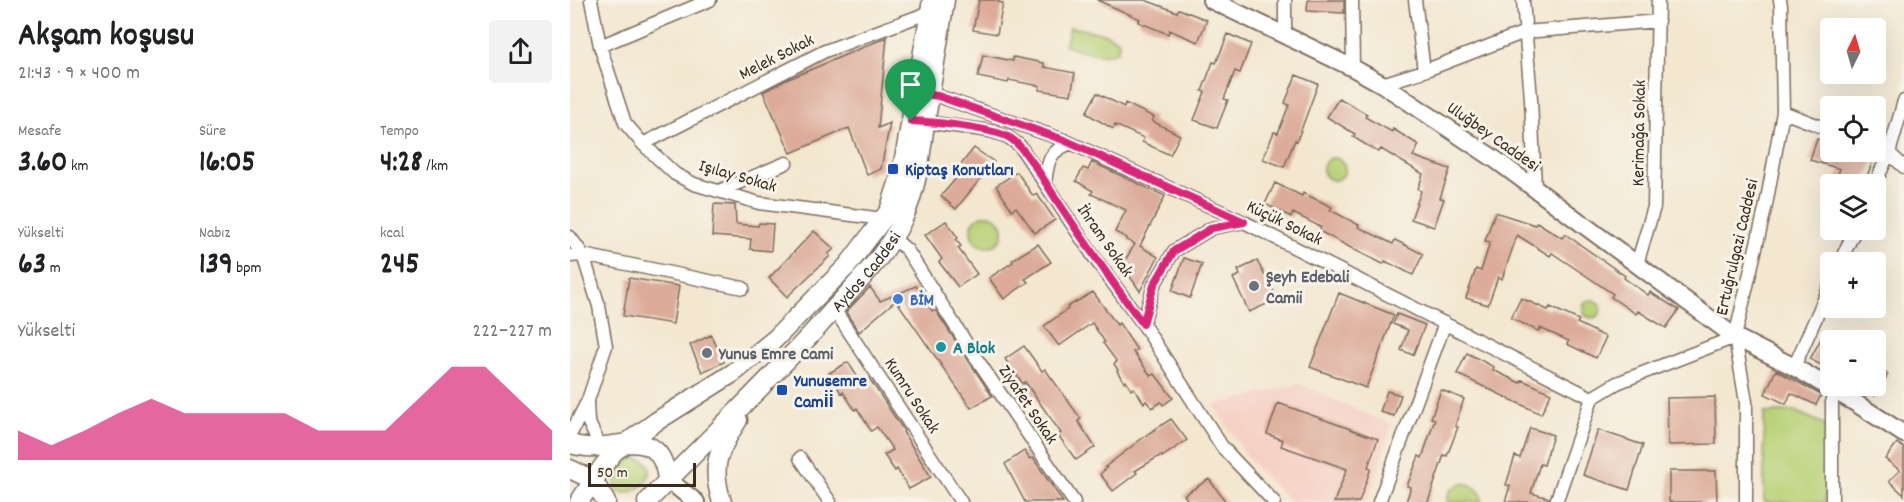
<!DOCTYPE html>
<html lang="tr">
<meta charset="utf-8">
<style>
:root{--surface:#fff;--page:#f2f2f2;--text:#202124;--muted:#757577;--accent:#db2777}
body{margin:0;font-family:Dekko,sans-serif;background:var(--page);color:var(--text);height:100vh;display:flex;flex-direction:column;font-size:22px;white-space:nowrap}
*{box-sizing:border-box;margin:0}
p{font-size:20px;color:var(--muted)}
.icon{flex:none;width:33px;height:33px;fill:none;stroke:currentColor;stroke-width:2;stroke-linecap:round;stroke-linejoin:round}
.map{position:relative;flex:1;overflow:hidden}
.panel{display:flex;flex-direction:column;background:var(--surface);width:570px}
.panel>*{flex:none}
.needle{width:39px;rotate:5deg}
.fabs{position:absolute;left:1250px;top:18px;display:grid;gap:12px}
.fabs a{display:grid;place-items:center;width:66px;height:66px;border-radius:6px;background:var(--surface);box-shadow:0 6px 24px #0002;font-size:30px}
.scale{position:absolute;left:18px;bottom:15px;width:108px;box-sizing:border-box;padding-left:6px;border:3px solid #3b2a1e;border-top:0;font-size:16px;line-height:21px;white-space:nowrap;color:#3b2a1e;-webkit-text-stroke:4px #f7f3e8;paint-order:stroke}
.pin{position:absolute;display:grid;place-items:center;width:51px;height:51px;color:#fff;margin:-62px -26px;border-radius:50% 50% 50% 0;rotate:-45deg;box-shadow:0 0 6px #0007}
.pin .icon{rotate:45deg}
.round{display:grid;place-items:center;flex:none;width:63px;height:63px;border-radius:6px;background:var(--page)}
.overview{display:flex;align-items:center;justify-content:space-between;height:102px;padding:0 18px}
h1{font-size:33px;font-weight:700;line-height:45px}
.figures{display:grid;grid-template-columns:repeat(3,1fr);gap:9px;height:102px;padding:6px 18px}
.figures div{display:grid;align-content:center}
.figures b{font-size:30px;font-weight:700}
.figures small{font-size:16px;font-weight:400}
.figures p{font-size:16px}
.chart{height:168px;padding:12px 18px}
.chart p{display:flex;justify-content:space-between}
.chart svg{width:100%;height:108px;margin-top:6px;fill:var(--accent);opacity:.7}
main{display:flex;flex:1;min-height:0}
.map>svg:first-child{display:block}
.built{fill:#f6d1c5}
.green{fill:#b8d176;stroke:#7a7e4a;stroke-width:1.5}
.building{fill:#dcab99}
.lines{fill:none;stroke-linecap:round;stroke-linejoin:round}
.street-casing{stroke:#7b6c5c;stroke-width:15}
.secondary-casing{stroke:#7b6c5c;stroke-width:20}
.primary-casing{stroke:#7b6c5c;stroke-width:21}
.street{stroke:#fff;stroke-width:12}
.secondary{stroke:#fff;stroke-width:16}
.primary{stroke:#fff;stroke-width:18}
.route-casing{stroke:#fff;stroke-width:12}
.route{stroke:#db2777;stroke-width:8}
.transit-dot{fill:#1a4fb4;stroke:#f7f3e8;stroke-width:2}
.worship-dot{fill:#6b7280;stroke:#f7f3e8;stroke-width:2}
.shop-dot{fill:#3f7fe0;stroke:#f7f3e8;stroke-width:2}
.culture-dot{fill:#0f9aa8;stroke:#f7f3e8;stroke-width:2}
.labels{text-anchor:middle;stroke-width:6;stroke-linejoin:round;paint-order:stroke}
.street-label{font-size:18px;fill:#3b2a1e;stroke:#f7f3e8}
.transit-label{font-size:18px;font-weight:bold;fill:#164399;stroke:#f7f3e8;text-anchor:start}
.worship-label{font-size:18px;font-weight:bold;fill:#5b616d;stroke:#f7f3e8;text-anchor:start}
.shop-label{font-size:18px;font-weight:bold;fill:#366cbe;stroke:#f7f3e8;text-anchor:start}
.culture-label{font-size:18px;font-weight:bold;fill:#0d838f;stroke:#f7f3e8;text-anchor:start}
</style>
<main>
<section class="panel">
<div class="overview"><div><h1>Akşam koşusu</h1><p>21:43 · 9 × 400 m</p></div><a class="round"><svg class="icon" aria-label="share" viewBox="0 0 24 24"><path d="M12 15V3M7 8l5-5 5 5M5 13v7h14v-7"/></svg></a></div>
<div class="figures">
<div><p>Mesafe</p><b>3.60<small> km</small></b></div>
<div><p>Süre</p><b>16:05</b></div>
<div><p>Tempo</p><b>4:28<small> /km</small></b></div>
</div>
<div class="figures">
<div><p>Yükselti</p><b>63<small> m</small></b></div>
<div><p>Nabız</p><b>139<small> bpm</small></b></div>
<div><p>kcal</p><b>245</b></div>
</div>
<div class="chart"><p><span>Yükselti</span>222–227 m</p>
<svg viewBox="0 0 160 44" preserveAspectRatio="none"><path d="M0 44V32L10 38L20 32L30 25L40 19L50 25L60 25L70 25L80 25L90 32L100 32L110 32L120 19L130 6L140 6L150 19L160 32V44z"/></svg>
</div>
</section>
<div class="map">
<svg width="1334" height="502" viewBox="0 0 1334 502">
<rect width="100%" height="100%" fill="#f7f3e8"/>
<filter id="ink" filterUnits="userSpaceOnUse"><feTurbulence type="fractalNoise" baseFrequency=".0167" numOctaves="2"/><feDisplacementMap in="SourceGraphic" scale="12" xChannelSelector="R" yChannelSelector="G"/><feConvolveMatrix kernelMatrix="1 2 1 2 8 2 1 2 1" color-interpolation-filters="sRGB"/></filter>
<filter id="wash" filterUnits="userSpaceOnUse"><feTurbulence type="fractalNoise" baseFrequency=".008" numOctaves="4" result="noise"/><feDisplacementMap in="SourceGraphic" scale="24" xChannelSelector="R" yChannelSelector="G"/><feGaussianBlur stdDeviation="1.35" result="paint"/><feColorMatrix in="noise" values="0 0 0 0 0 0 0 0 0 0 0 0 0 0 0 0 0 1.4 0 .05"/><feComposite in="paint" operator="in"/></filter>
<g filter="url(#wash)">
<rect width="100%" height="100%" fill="#f3e7d0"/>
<!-- built -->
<path class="built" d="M729,384l93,41 -25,77h-77l-39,-40 -38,-57z"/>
<!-- green -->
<path class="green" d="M500,27l36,7 13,7 -1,10c-13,9 -38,-2 -53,-5z
M753 169a11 11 0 1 1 22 0a11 11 0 1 1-22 0Z
M401 231a16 16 0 1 1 32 0a16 16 0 1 1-32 0Z
M1013 309a9 9 0 1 1 18 0a9 9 0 1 1-18 0Z
M1225,411l31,14 -1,77h-61v-89z
M63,458c36,2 7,44 -17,33v-18l11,-13z
M893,483c11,2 19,7 19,19h-35c0,-11 7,-16 16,-19z"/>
<g id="blocks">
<!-- building -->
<path class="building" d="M409,0h19v2l5,1 -6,31 -24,-4z
M527,0h48l32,12 2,-3 28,11 -9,22 -29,-12 -1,4 -30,-12 2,-3z
M738,0h36v13l-37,-2z
M658,34l23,10 -11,29 -5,-2 -11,28 4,1 -11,28 -23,-8 11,-28 -3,-1 11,-29 3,1z
M317,37l-9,91 12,-5 -9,46 -14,6 -18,-47 -58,25 -28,-61 21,-11z
M413,55l30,6v-4l31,6v4l31,6 -4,22 -32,-5 1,-4 -31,-6 -1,3 -30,-6z
M726,75l22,9 -21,57 -2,-1 -11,27 -21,-8 11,-27 4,1 11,-28 -4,-2z
M527,93l27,14 1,-4 29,14 -2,4 28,14 -10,20 -28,-13 2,-4 -29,-13 -2,4 -27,-16z
M769,98l28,16 -2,3 27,15 1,-3 26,16 -6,11 37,13 -10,29 4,1 -10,28 -23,-8 10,-28 -3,-2 5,-15 -42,-25 -3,3 -25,-15 2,-3 -28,-17z
M1247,139l13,4v9h27l17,6 -10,26h-30l6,-15 -30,-9z
M404,148l20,14 -38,47 -15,-13 18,-21 -4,-3z
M522,162l73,34 -25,50 18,11 -18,34 -18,-26 13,-21 -9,-4 1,-2 -12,-6 11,-22 -35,-16 2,-3 -17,-10 7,-13 5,2z
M447,172l16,24 4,-2 18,26 -20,13 -19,-26 -4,3 -16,-24z
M705,183l27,13 1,-3 29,14 -2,3 29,15 -1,2 35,17 2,-4 28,14 -10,21 -28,-14 -2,3 -26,-13 -38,-20 2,-4 -28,-14 -2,4 -26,-13z
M144,204l21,1 1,19 22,2 1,-3 14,1 -2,27 -21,-2 1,-10 -39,-3z
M925,212l40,13 2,-3 25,16 3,-4 60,42 -1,2 24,17 2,-3 29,18 -13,18 -28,-17 -2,3 -25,-17 2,-3 -25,-17 -36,-24 -2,3 -33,-21 -15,44 -4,-2 -10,28 -22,-7 10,-29 5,2 9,-29 -5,-1z
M376,221l12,17 -2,2 5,6 -3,2 19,26 -19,13 -19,-25 3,-3 -17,-24z
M244,231l20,18 -6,5 2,2 -43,41 -18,-19z
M468,244l13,18 -26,17 3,3 -24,17 -15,-21 24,-16 -1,-2z
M614,258l18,6 -12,34 -18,-7z
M687,261l17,31h-2l4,8 -27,12 -16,-34 7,-3 -2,-5z
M59,278l50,8 -6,38 -50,-8z
M346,286l16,25h4l56,85 -21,12 -75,-108 -37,32 -13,-20 24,-25 10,14z
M523,292l24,33 2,-2 18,27 -4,2 18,24 4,-2 18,24 -10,7 -2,-3 -9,6 -6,-7 -2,2 -10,-15 -3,2 -5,-9 -2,1 -7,-11 1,-1 -4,-6 3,-2 -14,-19 2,-1 -13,-19 -33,23 -15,-20 24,-17 -1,-2z
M769,293l55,22 -28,73 -56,-21z
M951,298l27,12 2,-3 29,13 -2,3 29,14 -10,21 -29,-14 2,-3 -29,-13 -2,3 -27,-13z
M827,314l28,11 -12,30 -12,-5 7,-20 -15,-6z
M141,335l13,27 -22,10 -12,-27z
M1252,337l8,4v29l-20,-11z
M454,346l18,25 3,-2 36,50 -3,2 17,26 -19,13 -18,-25 3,-2 -36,-51 -2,2 -18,-25z
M897,353l27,14 -1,3 27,13 2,-3 29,13 -10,21 -84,-40z
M278,362l13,21 8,-5 35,53 -1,1 28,45 -22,12 -12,-20 -2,2 -11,-16 9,-5 -16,-23 -6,4 -14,-23 -2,2 -12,-18 -2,1 -12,-20z
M1305,365l13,9 -13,21z
M1206,370l45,25 -5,10 -25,-12 -5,11 -21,-10z
M871,390l23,9 -9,27 3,1 -11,29 -3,-1 -16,47h-22l5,-15 -4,-1 12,-30 3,2 13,-39 -4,-1z
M817,391l14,4 -7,21 -14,-4z
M1145,397l1,47 -48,1 -1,-47z
M708,403l100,36 -10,28 3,1 -12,34h-25l13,-33 -66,-23 2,-6 -16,-6z
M601,419l16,21 -25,17 -1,-2 -26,16 2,2 -24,18 -13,-17 7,-6 -2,-1 44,-34z
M960,428l23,7 -9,30 -4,-1 -9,29 18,5 -1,4h-43l5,-16 -4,-1 9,-29 5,2z
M1028,430l45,15 -14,45 -46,-15z
M1327,443l7,5v47l-15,-14 11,-11 -15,-11z
M454,451l6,8 3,-1 30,44h-38l-20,-38z
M1099,471h47l1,31h-48z
M639,479l17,23h-37l-5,-7z"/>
</g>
</g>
<g filter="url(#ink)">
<use href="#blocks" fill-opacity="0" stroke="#7b6c5c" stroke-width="1.5"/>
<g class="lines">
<!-- street casing -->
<g class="street-casing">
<path id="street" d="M21,0l9,46 25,77 18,21 32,30 19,10 65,19 124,16
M782,0l1,68
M845,0l9,71
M953,0l8,99 4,89
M715,35v-35
M30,46l110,-46
M812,84l42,-13 101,-39 133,-11
M353,93l15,3 126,44 180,82 348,176
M1213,112l47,18
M349,121l71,10 18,6 12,9 76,114 47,64 80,124 51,54
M73,144l182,-93 105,-39
M1305,148l14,5 15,14
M475,183c3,-22 3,-31 26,-40
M1305,184l14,-31 15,-52
M149,191l67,-28
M0,237l13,18 16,51 7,40 -19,57 1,18 12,25
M323,238l14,12 63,99 104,153
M0,256l13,-1 160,33
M1270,262l15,-32
M1067,264l17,-57 4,-207
M264,309l127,193
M573,324l11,-39 20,-34 38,-23 32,-6
M1224,367l36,-81
M0,435l16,-31
M230,458l30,44
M809,502l66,-179
M986,502l36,-104 25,-15 118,-46
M1176,502v-100l-11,-65 31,-132 17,-93 -2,-106 -1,-6
M1262,502v-113"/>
</g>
<!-- secondary casing -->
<g class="secondary-casing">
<path id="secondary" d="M641,0l142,68 29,16 114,76 239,177 59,30 60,35 50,32
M97,479l29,23"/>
</g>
<!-- primary casing -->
<g class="primary-casing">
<g id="primary">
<path d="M0,444c8,2 16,4 24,3 33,-2 67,-17 73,32"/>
<path d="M0,469l23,11 13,22"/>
<path d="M9,502l24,-36 12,-15 42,-30 76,-48 42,-34 73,-74 41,-54 12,-37 5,-26 26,-148"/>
<path id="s1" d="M77,502c62,-64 128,-126 187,-193 25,-28 53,-55 69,-90 13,-28 17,-58 21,-88 7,-44 14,-87 21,-131"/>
<path d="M152,502c-12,-36 -4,-51 16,-82"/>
</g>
</g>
<!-- street -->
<use href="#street" class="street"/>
<!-- secondary -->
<use href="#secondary" class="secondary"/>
<!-- primary -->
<use href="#primary" class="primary"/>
</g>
</g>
<g class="lines" filter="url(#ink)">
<!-- route casing -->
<g class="route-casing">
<path id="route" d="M347,92l21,4 126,44 180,82 -32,6 -38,23 -20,34 -11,39c-28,-38 -55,-77 -81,-116 -12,-17 -36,-61 -52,-70 -17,-10 -77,-16 -99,-17z"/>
</g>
<!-- route -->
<use href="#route" class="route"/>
</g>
<!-- markers -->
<g class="transit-dot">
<rect x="317" y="163" width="12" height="12" rx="3"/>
<rect x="206" y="384" width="12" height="12" rx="3"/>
</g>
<g class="worship-dot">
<circle cx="684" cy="286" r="6"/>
<circle cx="137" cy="353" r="6"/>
</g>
<circle class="shop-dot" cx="328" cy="299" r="6"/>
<circle class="culture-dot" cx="371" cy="347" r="6"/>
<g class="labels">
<!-- street labels -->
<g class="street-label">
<text transform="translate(206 56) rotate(-27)" y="6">Melek Sokak</text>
<text transform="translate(1068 133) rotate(-89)" y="6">Kerimağa Sokak</text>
<text transform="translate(924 136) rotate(35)" y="6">Uluğbey Caddesi</text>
<text transform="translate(168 175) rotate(16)" y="6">Işılay Sokak</text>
<text transform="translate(715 222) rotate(26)" y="6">Küçük Sokak</text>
<text transform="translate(536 240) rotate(55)" y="6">İhram Sokak</text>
<text transform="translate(1166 247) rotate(-77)" y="6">Ertuğrulgazi Caddesi</text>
<text dy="6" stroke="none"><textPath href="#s1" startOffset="318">Aydos Caddesi</textPath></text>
<text transform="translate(343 395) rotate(57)" y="6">Kumru Sokak</text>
<text transform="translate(459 404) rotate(56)" y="6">Ziyafet Sokak</text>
</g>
<!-- transit labels -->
<g class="transit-label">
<text x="335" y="175">Kiptaş Konutları</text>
<text x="224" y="386">Yunusemre<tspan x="224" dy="21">Cami̇i̇</tspan></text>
</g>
<!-- worship labels -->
<g class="worship-label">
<text x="696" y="282">Şeyh Edebali<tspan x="696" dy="21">Camii</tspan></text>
<text x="149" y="359">Yunus Emre Cami</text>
</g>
<!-- shop labels -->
<g class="shop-label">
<text x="340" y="305">BİM</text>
</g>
<!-- culture labels -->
<g class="culture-label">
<text x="383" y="353">A Blok</text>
</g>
</g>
</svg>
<div class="fabs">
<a><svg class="needle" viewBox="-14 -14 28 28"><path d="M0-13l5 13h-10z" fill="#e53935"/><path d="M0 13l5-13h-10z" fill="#757577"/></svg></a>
<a><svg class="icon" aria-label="locate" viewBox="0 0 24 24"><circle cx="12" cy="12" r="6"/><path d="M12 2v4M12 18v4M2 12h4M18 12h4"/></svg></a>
<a><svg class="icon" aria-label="layers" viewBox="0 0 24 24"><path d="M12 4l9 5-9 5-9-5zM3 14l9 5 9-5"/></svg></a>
<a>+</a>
<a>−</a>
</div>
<div class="scale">50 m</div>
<div class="pin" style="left:341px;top:121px;background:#1e9e55"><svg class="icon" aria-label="arrive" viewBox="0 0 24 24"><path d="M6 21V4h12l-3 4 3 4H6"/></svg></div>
</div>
</main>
